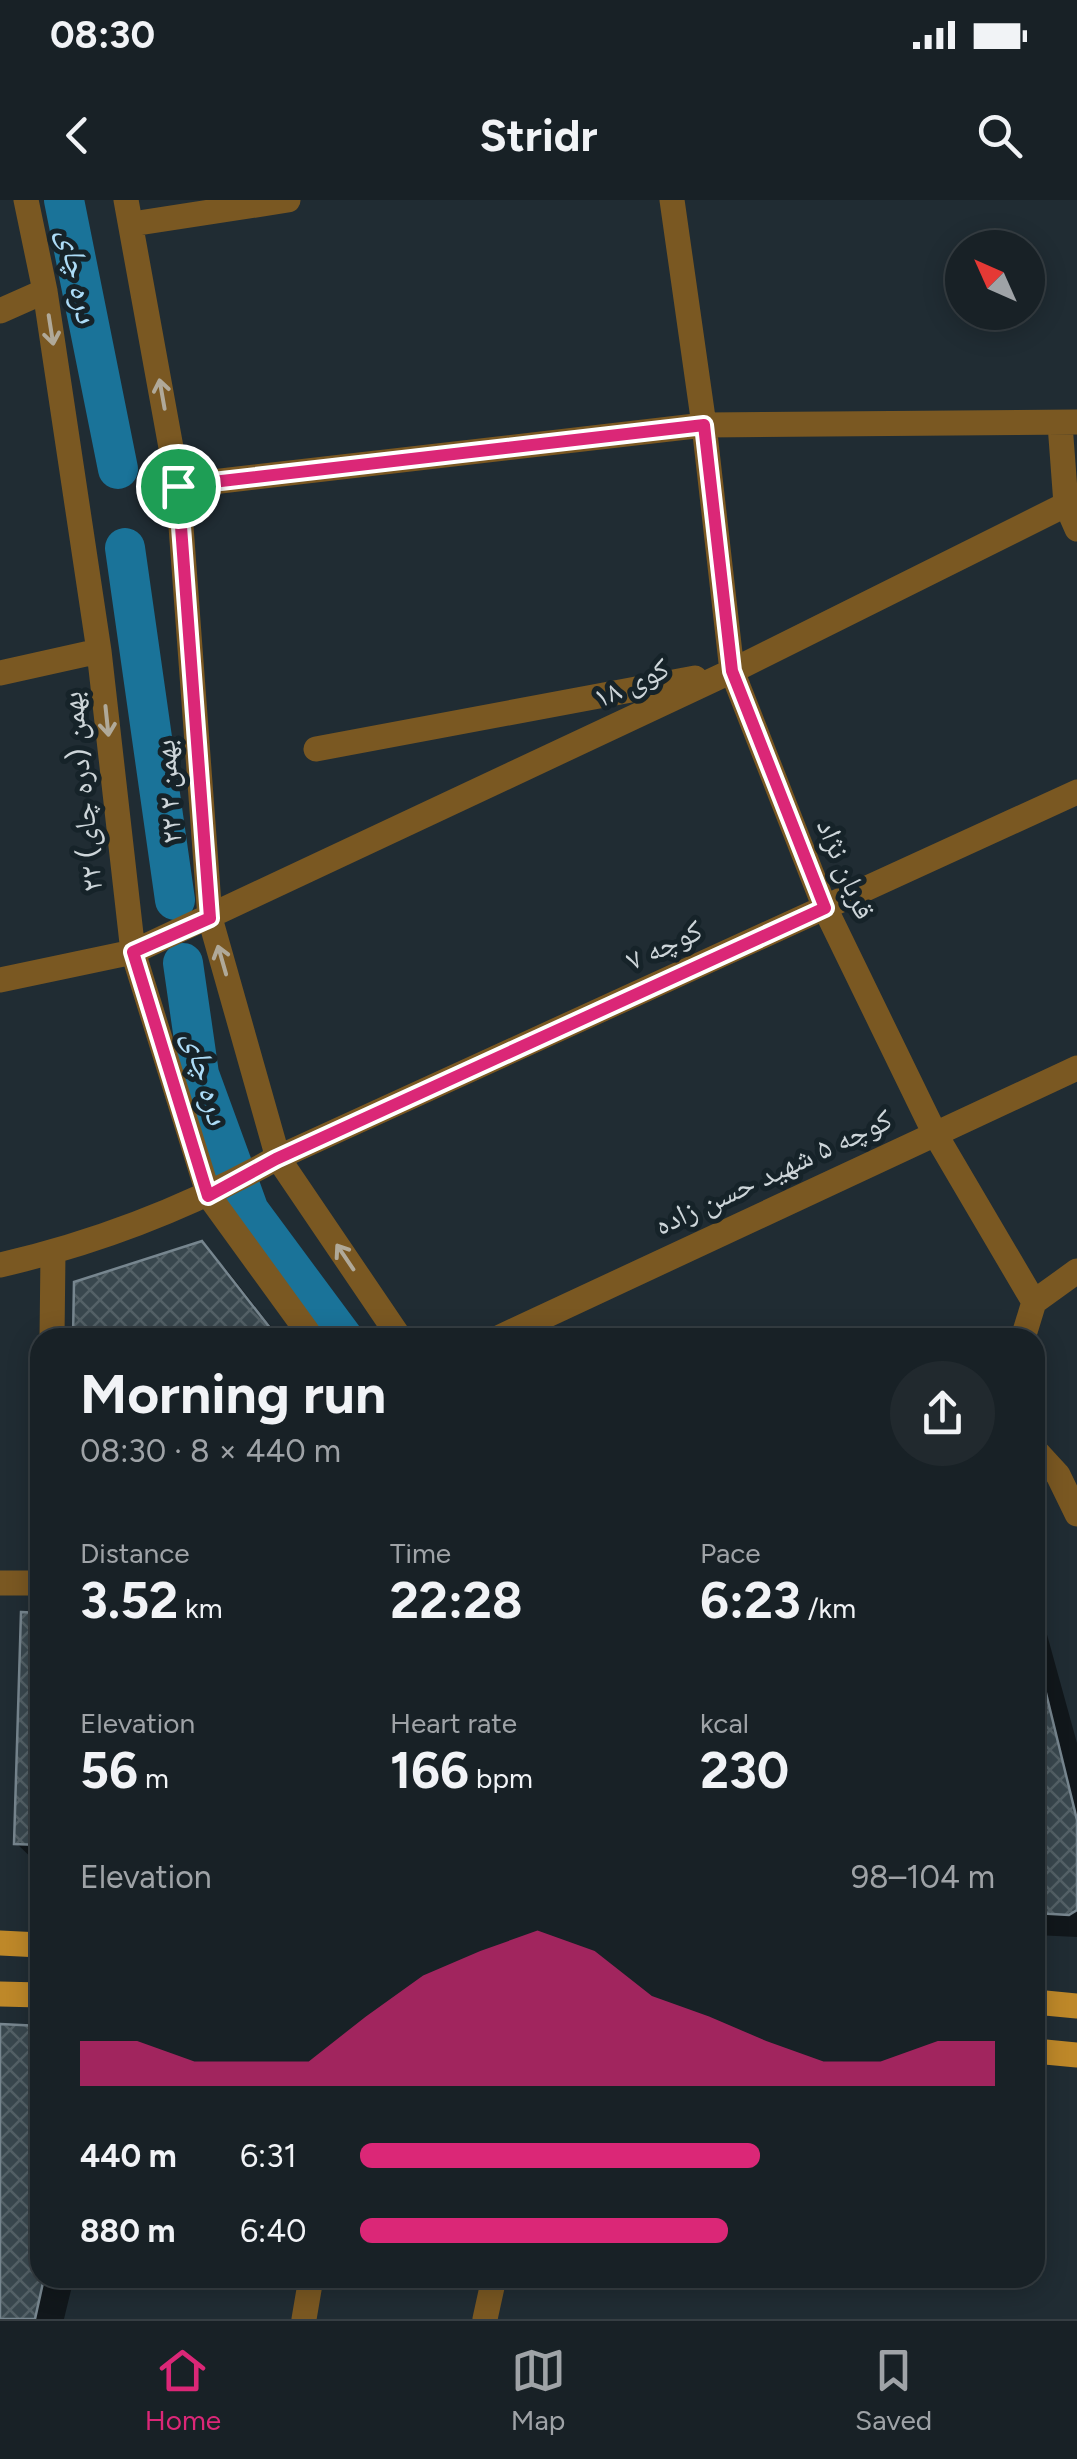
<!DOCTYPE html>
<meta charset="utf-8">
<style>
:root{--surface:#182126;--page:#21292e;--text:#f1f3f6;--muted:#9fa3a7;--line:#363e43;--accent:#db2777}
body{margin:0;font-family:Figtree,"Noto Naskh Arabic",sans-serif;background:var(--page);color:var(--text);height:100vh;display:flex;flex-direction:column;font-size:38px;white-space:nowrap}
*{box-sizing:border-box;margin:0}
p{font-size:32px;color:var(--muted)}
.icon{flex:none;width:55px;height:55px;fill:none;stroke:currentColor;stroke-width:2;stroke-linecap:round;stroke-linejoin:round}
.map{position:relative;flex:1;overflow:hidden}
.panel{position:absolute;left:30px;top:1128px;width:1015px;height:960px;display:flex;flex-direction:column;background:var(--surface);border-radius:30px;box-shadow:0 5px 25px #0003,0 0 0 2px var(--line)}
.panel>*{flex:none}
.needle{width:65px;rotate:315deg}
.fabs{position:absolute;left:945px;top:30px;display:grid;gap:20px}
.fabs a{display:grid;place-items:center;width:100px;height:100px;border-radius:50%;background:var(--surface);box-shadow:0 5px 25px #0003,0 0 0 2px var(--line);font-size:50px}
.pin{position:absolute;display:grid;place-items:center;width:85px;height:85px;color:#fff;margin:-42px;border:5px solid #fff;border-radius:50%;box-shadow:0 2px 10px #0007}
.round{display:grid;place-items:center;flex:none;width:105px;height:105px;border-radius:52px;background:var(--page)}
.head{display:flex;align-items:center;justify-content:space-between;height:170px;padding:0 50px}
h1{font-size:55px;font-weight:700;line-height:75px}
.metrics{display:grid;grid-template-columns:repeat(3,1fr);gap:15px;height:170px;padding:10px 50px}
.metrics div{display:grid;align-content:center}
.metrics b{font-size:50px;font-weight:700}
.metrics small{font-size:28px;font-weight:400}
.metrics p{font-size:28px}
.chart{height:280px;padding:20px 50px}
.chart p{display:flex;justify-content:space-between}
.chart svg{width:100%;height:180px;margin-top:10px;fill:var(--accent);opacity:.7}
ul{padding:0 50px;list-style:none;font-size:32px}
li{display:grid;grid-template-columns:160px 120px 1fr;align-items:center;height:75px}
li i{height:25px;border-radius:12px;background:var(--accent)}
.status{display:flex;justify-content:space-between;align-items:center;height:70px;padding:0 50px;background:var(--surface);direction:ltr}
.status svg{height:28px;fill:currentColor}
header{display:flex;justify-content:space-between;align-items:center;height:130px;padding:0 50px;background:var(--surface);font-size:45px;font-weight:700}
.tabs{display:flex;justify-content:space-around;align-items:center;height:140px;border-top:2px solid var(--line);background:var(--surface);font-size:28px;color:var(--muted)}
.tabs a{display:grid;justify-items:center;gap:5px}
.tabs .selected{color:var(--accent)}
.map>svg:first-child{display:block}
.shadow{fill:#0007}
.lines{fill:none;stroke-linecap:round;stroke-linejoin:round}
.canal{stroke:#1a7399;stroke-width:40}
.building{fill:url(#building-cross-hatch);stroke:#77868f;stroke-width:2.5}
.minor{stroke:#7a5822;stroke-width:25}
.major{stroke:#be8829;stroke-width:25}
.oneway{stroke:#b0a999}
.route-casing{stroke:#fff;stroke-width:20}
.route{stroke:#db2777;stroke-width:12}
.labels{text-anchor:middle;stroke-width:10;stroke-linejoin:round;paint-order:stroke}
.street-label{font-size:30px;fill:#cdd5d9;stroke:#162329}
.water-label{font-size:32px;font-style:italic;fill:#addcf7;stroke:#162329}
</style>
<div class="status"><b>08:30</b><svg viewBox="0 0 49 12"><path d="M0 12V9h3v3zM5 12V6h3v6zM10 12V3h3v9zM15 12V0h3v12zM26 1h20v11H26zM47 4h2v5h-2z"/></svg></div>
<header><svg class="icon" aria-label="back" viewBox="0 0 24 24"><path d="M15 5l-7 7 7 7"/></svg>Stridr<svg class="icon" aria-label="search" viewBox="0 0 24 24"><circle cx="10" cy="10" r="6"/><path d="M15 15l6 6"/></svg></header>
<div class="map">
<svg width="1077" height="2119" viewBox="0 0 1077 2119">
<defs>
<pattern id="building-cross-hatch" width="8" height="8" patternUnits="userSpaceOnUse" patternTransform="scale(2.5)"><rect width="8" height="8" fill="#39474e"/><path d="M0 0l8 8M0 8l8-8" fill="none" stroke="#546167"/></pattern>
</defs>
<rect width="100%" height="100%" fill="#202c33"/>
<!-- shadow -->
<path class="shadow" d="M201,1044l25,25 54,69h-204z
M1035,1407l8,13 34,123v194l-42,-2z
M40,1415v251l-24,-23z
M0,1827l40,1v250h34l-10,41h-64z"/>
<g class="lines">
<!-- canal -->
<path class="canal" d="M64,0l54,269
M125,348l50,352
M183,763l16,111 50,137 94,127"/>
</g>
<!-- building -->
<path class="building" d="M202,1041l76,97h-205l1,-56z
M21,1412l19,1v232l-26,-1z
M1035,1448l42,172v90l-8,5 -34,-2z
M0,1824l40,2v252h4l-9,41h-35z"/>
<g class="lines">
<!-- minor -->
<path class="minor" d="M26,0l19,91 54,360 34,301 76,244 103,142
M126,0l52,286 32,432 68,240 122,180
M672,0l32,225 28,246 93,237 109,224 100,170
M132,24l156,-24
M0,111l45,-20
M1060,224l6,80 11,25
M178,286l526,-61 373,-3
M0,473l99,-22
M316,549l379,-71
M0,780l133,-28 599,-281 345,-172
M0,1065c96,-22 189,-58 275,-106l802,-367
M52,1138l1,-85
M498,1138l579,-270
M1023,1138l11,-36 43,-31
M1035,1250l23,25 19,39
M0,1383h40
M304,2119l7,-41
M485,2119l9,-41"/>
<!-- major -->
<path class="major" d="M0,1743l40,2
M0,1794l40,1
M1035,1802l42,4
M1035,1851l42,4"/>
</g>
<!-- one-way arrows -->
<defs><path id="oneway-shaft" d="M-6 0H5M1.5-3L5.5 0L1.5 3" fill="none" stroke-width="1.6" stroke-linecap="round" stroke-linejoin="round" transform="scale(2.5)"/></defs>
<g class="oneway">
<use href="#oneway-shaft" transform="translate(51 130) rotate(81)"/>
<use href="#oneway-shaft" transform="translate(162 194) rotate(-100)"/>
<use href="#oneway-shaft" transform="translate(107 521) rotate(84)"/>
<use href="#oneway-shaft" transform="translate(222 760) rotate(-106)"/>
<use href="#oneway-shaft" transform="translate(345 1057) rotate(-124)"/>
</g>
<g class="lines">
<!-- route casing -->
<g class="route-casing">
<path id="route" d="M704,225l28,246 93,237 -549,251 -68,37 -75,-244 77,-34 -32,-432z"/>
</g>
<!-- route -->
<use href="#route" class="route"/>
</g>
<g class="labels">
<!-- street labels -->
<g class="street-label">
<text transform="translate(631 483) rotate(-25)" y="10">کوی ۱۸</text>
<text transform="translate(82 592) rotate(-96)" y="10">۲۲ بهمن (دره چای)</text>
<text transform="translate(168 592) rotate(-94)" y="10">۲۲ بهمن ۲</text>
<text transform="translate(846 669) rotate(67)" y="10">قربان نژاد</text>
<text transform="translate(664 745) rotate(-25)" y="10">کوچه ۷</text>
<text transform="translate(773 972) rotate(-25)" y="10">کوچه ۵ شهید حسن زاده</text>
</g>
<!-- water labels -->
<g class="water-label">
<text transform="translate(79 76) rotate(79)" y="11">دره چای</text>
<text transform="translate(207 878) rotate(75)" y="11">دره چای</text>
</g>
</g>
</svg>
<div class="fabs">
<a><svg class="needle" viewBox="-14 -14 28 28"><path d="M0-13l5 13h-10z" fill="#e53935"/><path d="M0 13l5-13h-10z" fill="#9fa3a7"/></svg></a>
</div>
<div class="pin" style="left:178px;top:286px;background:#1e9e55"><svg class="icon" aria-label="arrive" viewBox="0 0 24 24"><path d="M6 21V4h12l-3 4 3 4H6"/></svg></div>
<section class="panel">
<div class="head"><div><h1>Morning run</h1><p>08:30 · 8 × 440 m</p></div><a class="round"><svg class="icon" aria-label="share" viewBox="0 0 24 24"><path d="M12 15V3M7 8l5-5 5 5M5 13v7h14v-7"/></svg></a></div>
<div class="metrics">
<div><p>Distance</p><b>3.52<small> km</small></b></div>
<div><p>Time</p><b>22:28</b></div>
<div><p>Pace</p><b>6:23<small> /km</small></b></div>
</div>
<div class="metrics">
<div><p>Elevation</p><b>56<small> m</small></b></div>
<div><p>Heart rate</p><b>166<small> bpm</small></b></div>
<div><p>kcal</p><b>230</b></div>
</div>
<div class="chart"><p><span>Elevation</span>98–104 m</p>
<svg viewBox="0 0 160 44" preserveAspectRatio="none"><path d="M0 44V33L10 33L20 38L30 38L40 38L50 27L60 17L70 11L80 6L90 11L100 22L110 27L120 33L130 38L140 38L150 33L160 33V44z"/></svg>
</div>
<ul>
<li><b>440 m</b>6:31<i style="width:63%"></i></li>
<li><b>880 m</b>6:40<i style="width:58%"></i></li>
</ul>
</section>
</div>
<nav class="tabs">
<a class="selected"><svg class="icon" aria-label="home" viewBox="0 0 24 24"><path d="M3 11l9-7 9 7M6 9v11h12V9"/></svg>Home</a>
<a><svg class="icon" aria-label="map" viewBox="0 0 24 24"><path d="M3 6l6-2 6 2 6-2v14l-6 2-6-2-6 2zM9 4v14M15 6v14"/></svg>Map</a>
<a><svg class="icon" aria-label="saved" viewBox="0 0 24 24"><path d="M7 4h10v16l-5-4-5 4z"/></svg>Saved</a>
</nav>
